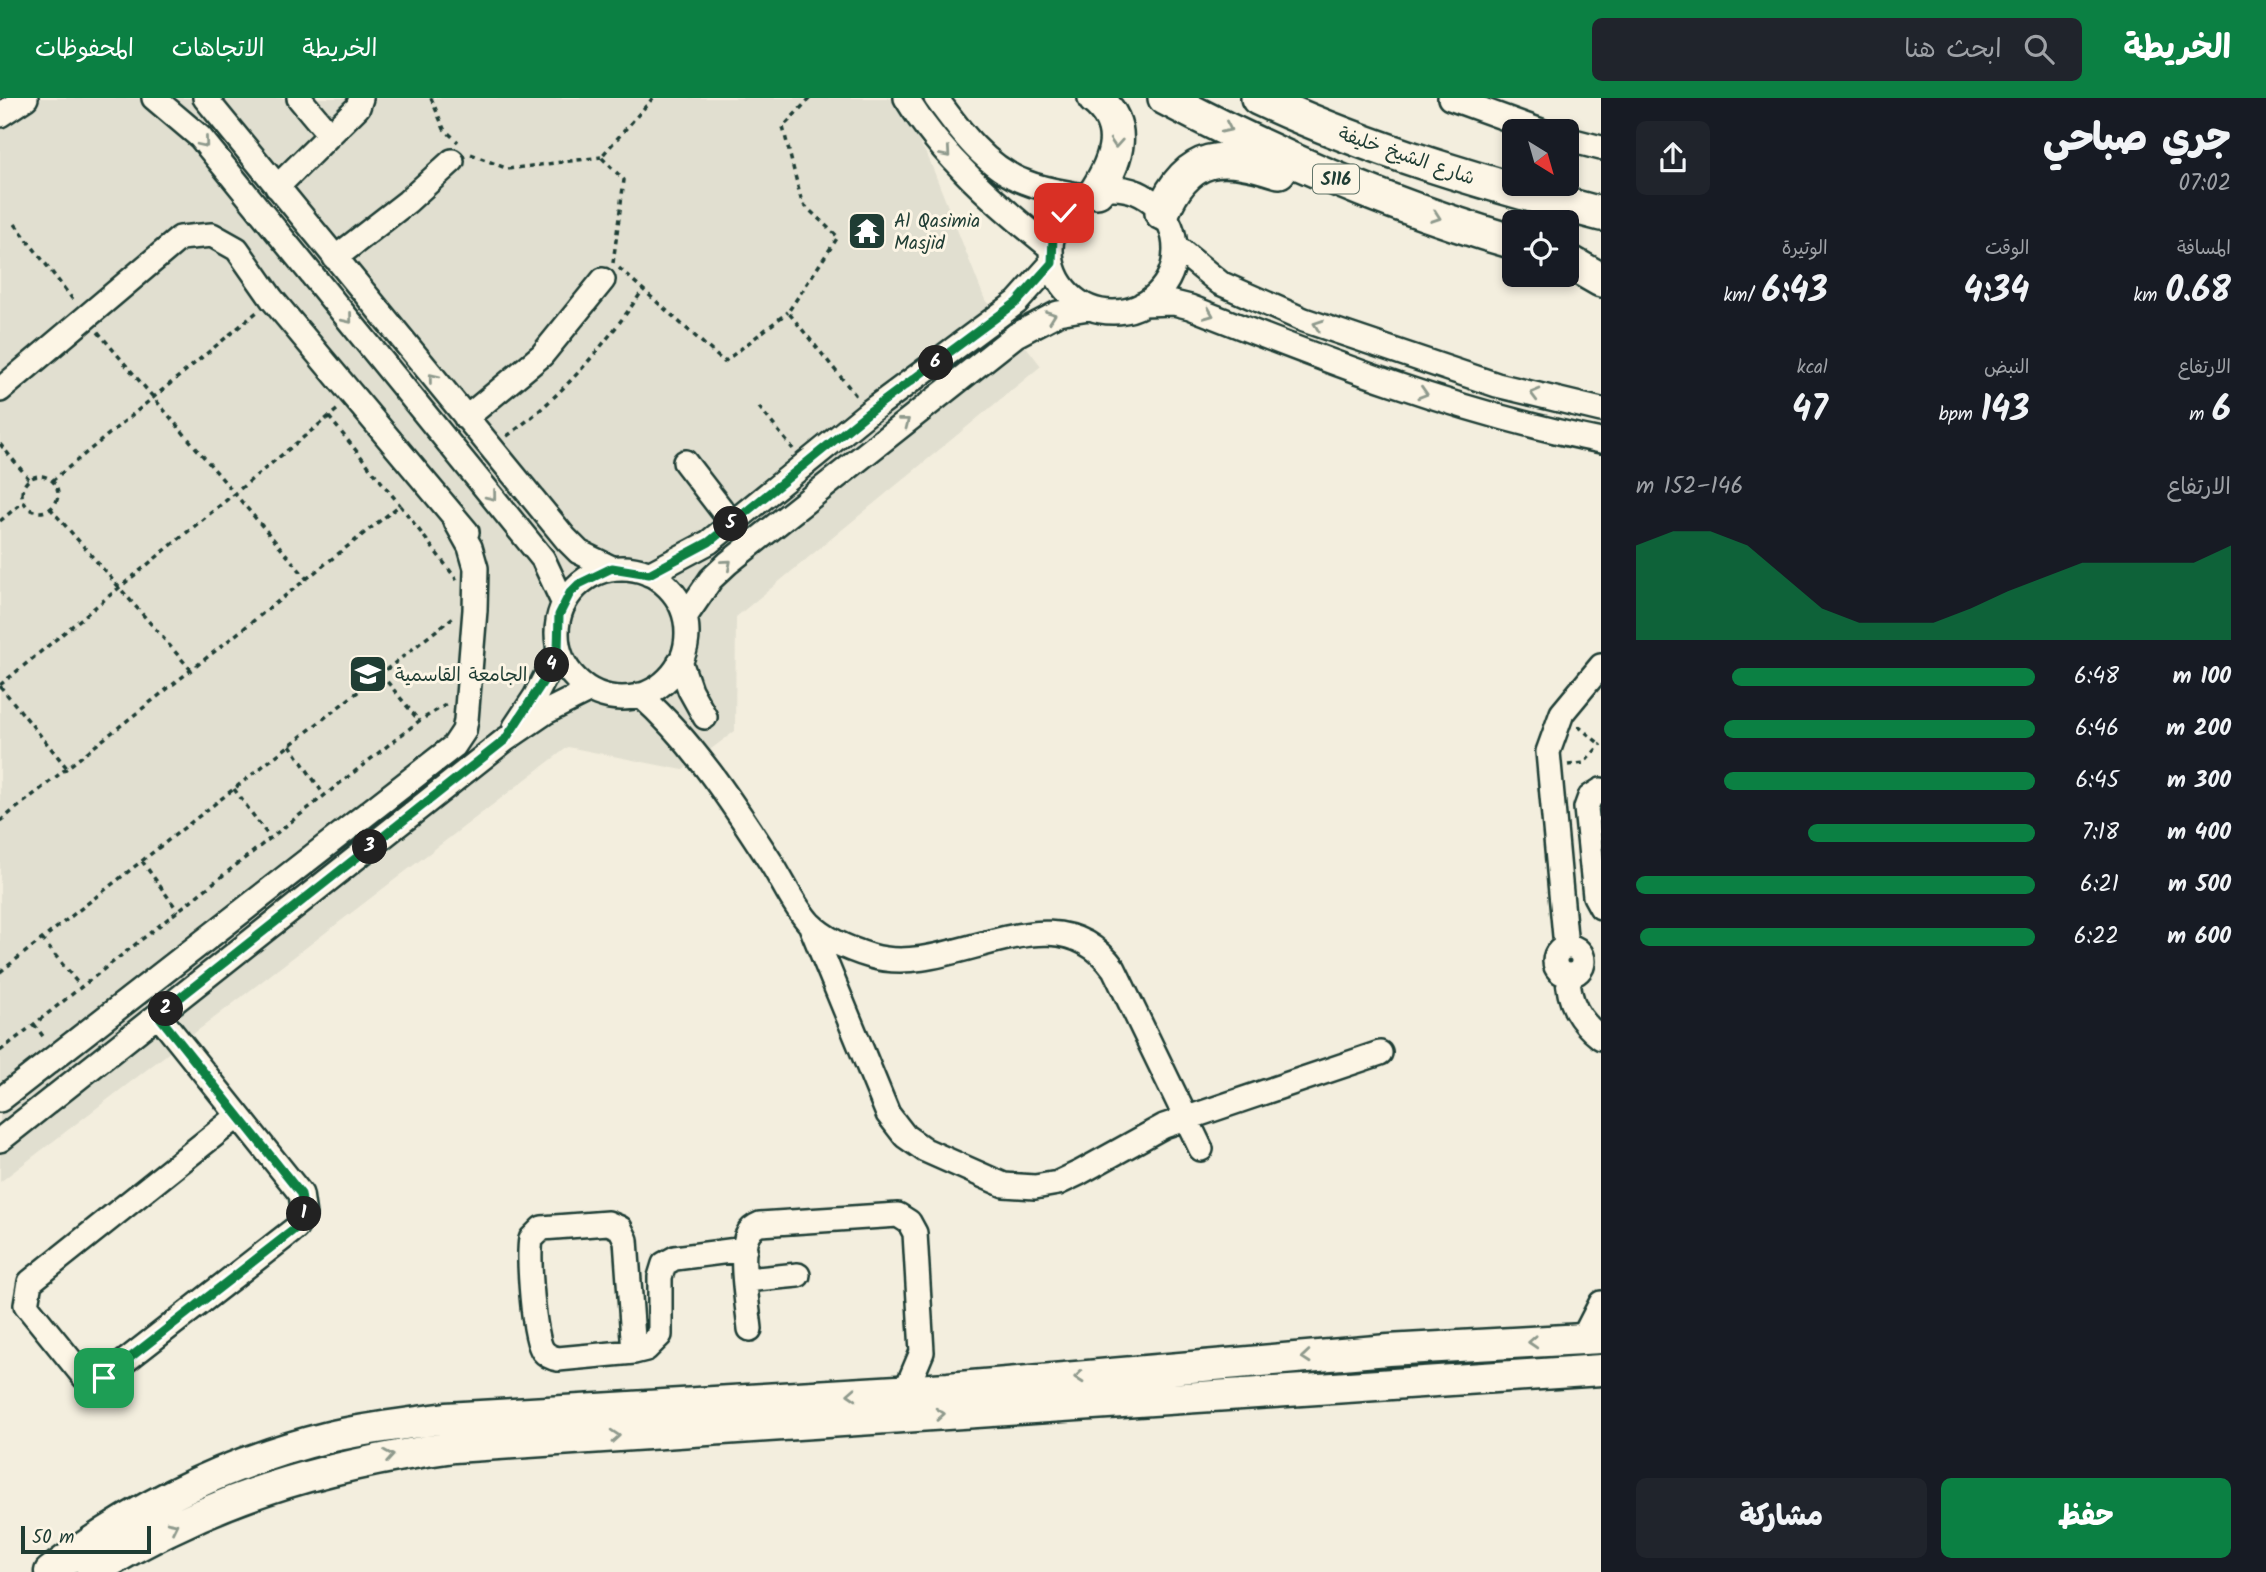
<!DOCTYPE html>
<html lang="ar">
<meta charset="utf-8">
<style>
:root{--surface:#171b24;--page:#20242c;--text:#f1f3f6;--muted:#9ea1a6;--accent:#0b8043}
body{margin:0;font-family:Kalam,"Playpen Sans Arabic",sans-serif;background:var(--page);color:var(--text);direction:rtl;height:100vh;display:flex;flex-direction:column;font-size:26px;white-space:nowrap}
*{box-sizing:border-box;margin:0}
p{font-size:23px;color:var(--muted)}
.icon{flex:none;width:38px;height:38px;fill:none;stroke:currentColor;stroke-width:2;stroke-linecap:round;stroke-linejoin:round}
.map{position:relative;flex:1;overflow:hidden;direction:ltr}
.side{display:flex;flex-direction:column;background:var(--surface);width:665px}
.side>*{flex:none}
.needle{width:46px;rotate:143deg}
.tools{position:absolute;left:1502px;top:21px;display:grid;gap:14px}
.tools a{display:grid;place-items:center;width:77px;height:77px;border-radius:10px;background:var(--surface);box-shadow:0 4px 10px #0003;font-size:35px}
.scale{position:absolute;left:21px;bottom:18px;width:130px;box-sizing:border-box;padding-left:7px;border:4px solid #1f3d34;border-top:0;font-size:19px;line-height:24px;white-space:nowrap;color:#1f3d34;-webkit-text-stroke:5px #fcf5e5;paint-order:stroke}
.pin{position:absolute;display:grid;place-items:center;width:60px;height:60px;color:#fff;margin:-30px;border-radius:14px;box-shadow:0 4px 10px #0006}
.km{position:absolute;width:35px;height:35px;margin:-18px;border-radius:50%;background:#222;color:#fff;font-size:19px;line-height:35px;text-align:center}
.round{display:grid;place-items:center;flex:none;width:74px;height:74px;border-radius:10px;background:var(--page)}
.summary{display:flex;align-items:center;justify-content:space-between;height:119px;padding:0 35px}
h1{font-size:38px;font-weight:800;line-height:52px}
.figures{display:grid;grid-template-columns:repeat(3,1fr);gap:10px;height:119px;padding:7px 35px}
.figures div{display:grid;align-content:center}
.figures b{font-size:35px;font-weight:800}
.figures small{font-size:19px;font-weight:400}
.figures p{font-size:19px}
.chart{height:196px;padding:14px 35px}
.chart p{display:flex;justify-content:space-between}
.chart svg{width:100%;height:126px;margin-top:7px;fill:var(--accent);opacity:.7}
.cta{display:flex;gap:14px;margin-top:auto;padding:14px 35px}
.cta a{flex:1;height:80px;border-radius:10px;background:var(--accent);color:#fff;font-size:28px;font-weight:800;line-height:80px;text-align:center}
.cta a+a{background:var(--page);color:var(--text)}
ul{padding:0 35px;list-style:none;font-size:23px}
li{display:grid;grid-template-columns:112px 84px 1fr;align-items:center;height:52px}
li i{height:18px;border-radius:9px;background:var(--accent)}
header{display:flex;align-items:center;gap:42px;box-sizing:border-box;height:98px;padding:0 35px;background:var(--accent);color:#fff}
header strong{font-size:33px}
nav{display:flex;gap:38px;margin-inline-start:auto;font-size:24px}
.search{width:490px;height:63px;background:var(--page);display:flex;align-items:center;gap:18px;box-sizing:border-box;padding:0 24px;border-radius:10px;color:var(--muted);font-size:26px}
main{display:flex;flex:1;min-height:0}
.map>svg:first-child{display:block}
.built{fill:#e1dfd0}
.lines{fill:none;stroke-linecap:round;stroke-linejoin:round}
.minor-casing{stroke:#1f3d34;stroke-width:28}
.major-casing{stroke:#1f3d34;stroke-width:35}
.highway-casing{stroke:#1f3d34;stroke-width:38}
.path{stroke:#1f3d34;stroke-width:3.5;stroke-dasharray:5 5;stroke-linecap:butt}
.minor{stroke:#fcf5e5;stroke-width:23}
.major{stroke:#fcf5e5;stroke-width:30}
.highway{stroke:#fcf5e5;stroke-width:33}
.oneway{stroke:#8e998c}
.route-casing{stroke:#fff;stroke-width:14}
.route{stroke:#0b8043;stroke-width:9}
.labels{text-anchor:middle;stroke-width:6;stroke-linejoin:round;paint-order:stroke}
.shield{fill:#fcf5e5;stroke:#617469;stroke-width:2}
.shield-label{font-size:18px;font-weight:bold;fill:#1f3d34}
.street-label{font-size:19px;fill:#1f3d34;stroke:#fcf5e5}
.poi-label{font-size:19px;fill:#1f3d34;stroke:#fcf5e5;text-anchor:start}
</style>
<header>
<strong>الخريطة</strong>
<div class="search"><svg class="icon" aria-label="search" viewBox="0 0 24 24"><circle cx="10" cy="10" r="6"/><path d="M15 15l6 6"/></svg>ابحث هنا</div>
<nav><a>الخريطة</a><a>الاتجاهات</a><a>المحفوظات</a></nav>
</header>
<main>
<section class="side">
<div class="summary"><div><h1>جري صباحي</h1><p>07:02</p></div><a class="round"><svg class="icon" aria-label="share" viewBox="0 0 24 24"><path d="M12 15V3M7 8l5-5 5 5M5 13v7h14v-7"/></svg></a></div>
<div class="figures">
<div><p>المسافة</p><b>0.68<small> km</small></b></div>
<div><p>الوقت</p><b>4:34</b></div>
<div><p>الوتيرة</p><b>6:43<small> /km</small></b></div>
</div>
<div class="figures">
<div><p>الارتفاع</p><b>6<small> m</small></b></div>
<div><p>النبض</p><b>143<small> bpm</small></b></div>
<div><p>kcal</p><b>47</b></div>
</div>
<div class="chart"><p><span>الارتفاع</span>146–152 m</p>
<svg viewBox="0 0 160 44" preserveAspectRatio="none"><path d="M0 44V11L10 6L20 6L30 11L40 22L50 33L60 38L70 38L80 38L90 33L100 27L110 22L120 17L130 17L140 17L150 17L160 11V44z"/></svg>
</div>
<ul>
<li><b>100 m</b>6:48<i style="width:76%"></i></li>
<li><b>200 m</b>6:46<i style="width:78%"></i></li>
<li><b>300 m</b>6:45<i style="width:78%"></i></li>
<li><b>400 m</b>7:18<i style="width:57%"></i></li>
<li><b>500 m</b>6:21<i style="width:100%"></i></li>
<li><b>600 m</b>6:22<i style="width:99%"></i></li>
</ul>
<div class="cta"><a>حفظ</a><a>مشاركة</a></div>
</section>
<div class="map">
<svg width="1601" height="1474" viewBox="0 0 1601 1474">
<rect width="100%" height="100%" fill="#f3eede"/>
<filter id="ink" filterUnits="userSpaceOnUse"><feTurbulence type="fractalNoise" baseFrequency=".0143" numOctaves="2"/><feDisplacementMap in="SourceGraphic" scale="14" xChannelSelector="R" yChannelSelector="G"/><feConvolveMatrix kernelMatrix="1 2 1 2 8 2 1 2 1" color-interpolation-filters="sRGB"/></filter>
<g filter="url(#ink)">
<!-- built -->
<path class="built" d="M0,0h894l35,61 56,141 16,14 40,52 -305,251 -1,114 -52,39 -115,-23 -568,435z"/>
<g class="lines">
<!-- minor casing -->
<g class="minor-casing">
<path id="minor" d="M154,0l46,39 343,422 21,45
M205,0l361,441 13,13 33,16
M299,0l31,37
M906,0c37,60 90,106 145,150
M936,0c23,32 51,70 89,84 19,8 39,10 58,14
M1450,0l91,33
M0,17l26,-17
M1566,41l35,9
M277,89l81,-80 3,-9
M1051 152a62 62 0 1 1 124 0a62 62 0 1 1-124 0Z
M1175,148l45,37 84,37 193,65 104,25
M335,160l72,-56 45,-41
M1143,206l31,-1 16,4c134,53 269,106 411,134
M0,292l180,-152 32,-3 25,14 35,50 195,233
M466,320l76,-63 61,-75
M685,364l47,61
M557 535a65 65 0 1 1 130 0a65 65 0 1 1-130 0Z
M649,476l60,-32 160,-130 148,-110 35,-39
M685,519l26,-38 17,-16 288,-228 42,-22 31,-5
M680,563l10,29 15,27
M640,597c53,47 92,107 130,166 13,20 24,46 40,63 15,15 41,26 61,32 80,24 182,-72 243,13l87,180
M515,629l20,-30 24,-47
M1601,692l-11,7 -4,11 9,88 6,11
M810,826l78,190 17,22 20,14 79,35 31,2 23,-4 21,-10 85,-47 216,-73
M1566,849l-18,-195 14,-39 39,-47
M1555 863a14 14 0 1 1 28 0a14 14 0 1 1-28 0Z
M1568,877c0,27 11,46 33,63
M158,917l143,179 3,21 -8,13 -186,145 -14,7 -11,-2 -59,-73 4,-23 208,-166
M0,1002l454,-354 10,-15 2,-11 9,-110 1,-42 -6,-21 -14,-25
M0,1042l505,-400 41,-28 44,-22
M608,1125l12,5 6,12 8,112 -76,7c-5,-1 -11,-3 -15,-8 -10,-13 -15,-94 -12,-112l11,-11z
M746,1182l52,-5
M750,1231c-2,-21 -12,-78 -2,-95 2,-5 7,-8 12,-10l138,-9 11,7 6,11 7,119 -16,38
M1582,1242l19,-37
M634,1254l12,-3 14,-14v-58l4,-13 11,-6 70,-9"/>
</g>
<!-- major casing -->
<g class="major-casing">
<path id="major" d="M50,1474c83,-64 177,-110 279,-135 38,-9 78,-13 117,-19l502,-30 440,-38 213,-12
M92,1474c119,-73 224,-106 362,-125l1147,-77"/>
</g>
<!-- highway casing -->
<g class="highway-casing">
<path id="highway" d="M1095,0c34,27 22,61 2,93
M1165,0c112,59 228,109 349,144
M1258,0c109,51 226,85 343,116
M1162,115c26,-62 61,-60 117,-42
M1566,162l35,20"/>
</g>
<!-- path -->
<path class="path" d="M431,0l13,31 14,13
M810,0l-27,29 19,76 36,34 -50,75 69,85
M471,56l37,15 93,-12
M15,126l59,77
M613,165l11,-83 -23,-23 52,-59
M619,170l105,94 64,-50
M98,234l209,247
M759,309l34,42
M329,319l71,88
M507,338c56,-40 97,-90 136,-146
M0,346l29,35
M22 396a18 18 0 1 1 36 0a18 18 0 1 1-36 0Z
M52,383l205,-169
M50,410l141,162
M0,423l23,-19
M381,576l38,47
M0,587l338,-276
M0,588l67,82
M1578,628l23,19
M290,647l34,50
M1568,667l16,-2 17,-19
M234,691l36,49
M0,723l400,-316 57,75
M142,763l36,50
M42,841l39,48
M0,874l456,-357
M34,926l11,15
M0,953l419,-330 28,-17"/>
<!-- minor -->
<use href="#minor" class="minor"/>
<!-- major -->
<use href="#major" class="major"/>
<!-- highway -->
<use href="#highway" class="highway"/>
</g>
<!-- one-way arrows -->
<defs><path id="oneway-chevron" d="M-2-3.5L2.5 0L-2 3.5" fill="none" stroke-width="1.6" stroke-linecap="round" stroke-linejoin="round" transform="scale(1.75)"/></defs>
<g class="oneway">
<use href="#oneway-chevron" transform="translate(1227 30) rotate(25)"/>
<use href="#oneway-chevron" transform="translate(204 45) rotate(50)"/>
<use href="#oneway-chevron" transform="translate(1116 45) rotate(94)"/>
<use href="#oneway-chevron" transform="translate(946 55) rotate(49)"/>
<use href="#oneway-chevron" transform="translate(1436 119) rotate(19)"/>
<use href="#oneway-chevron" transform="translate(1209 216) rotate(22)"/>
<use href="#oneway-chevron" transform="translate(1051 218) rotate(-20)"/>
<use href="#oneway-chevron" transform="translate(348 221) rotate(51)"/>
<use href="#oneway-chevron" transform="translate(1318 227) rotate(-160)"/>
<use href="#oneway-chevron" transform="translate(433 280) rotate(-129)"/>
<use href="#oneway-chevron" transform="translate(1423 295) rotate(17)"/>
<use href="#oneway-chevron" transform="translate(1535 296) rotate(-165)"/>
<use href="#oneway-chevron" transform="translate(905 324) rotate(-38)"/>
<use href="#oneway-chevron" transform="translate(492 398) rotate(51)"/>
<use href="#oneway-chevron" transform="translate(727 466) rotate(-41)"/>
<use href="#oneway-chevron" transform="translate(1533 1244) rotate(177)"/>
<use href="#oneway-chevron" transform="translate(1306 1259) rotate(175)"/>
<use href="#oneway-chevron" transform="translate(1079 1279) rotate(175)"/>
<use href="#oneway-chevron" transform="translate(852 1296) rotate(177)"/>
<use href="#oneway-chevron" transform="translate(940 1316) rotate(-4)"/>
<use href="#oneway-chevron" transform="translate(615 1338) rotate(-4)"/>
<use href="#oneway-chevron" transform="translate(389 1358) rotate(-10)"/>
<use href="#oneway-chevron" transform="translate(173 1428) rotate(-26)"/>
</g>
</g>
<g class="lines" filter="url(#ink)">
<!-- route casing -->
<g class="route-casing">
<path id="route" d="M104,1280l192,-150 8,-13 -3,-21 -143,-179 347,-275 43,-66 10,-24 1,-35 11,-22 9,-9 33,-16 37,6 60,-32 160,-130 148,-110 35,-39 1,-27 11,-23"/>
</g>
<!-- route -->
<use href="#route" class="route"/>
</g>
<!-- icons -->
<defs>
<g id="temple-square" transform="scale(2.0125)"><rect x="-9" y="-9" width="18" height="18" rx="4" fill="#1f3d34" stroke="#fcf5e5"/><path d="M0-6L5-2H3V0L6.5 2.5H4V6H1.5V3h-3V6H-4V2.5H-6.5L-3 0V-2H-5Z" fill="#fff"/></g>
<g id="university-square" transform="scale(2.0125)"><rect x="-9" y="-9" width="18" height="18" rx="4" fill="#1f3d34" stroke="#fcf5e5"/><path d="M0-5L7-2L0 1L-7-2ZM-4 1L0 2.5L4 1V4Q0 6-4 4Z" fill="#fff"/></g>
</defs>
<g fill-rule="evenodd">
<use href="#temple-square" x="867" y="133"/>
<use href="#university-square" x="368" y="576"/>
</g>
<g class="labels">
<!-- shield labels -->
<rect class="shield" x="1313" y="66.5" width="46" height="29" rx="5"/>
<g class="shield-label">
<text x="1336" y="87">S116</text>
</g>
<!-- street labels -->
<g class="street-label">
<text transform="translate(1407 57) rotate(19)" y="7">شارع الشيخ خليفة</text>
</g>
<!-- poi labels -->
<g class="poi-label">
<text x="894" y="129">Al Qasimia<tspan x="894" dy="22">Masjid</tspan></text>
<text x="395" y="583">الجامعة القاسمية</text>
</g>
</g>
</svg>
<div class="tools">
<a><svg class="needle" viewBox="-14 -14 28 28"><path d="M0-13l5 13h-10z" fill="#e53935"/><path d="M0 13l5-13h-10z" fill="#9ea1a6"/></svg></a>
<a><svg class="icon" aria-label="locate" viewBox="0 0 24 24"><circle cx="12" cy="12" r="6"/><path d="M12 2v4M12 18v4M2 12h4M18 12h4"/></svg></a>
</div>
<div class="scale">50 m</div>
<div class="pin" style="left:104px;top:1280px;background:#1e9e55"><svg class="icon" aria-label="arrive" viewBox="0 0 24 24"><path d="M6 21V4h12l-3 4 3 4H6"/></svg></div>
<div class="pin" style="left:1064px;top:115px;background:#d93025"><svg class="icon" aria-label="check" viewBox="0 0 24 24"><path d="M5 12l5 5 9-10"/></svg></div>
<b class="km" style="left:304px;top:1116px">1</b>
<b class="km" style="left:166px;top:911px">2</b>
<b class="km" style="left:370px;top:749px">3</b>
<b class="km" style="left:552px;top:567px">4</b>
<b class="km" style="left:731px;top:426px">5</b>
<b class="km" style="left:936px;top:265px">6</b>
</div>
</main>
